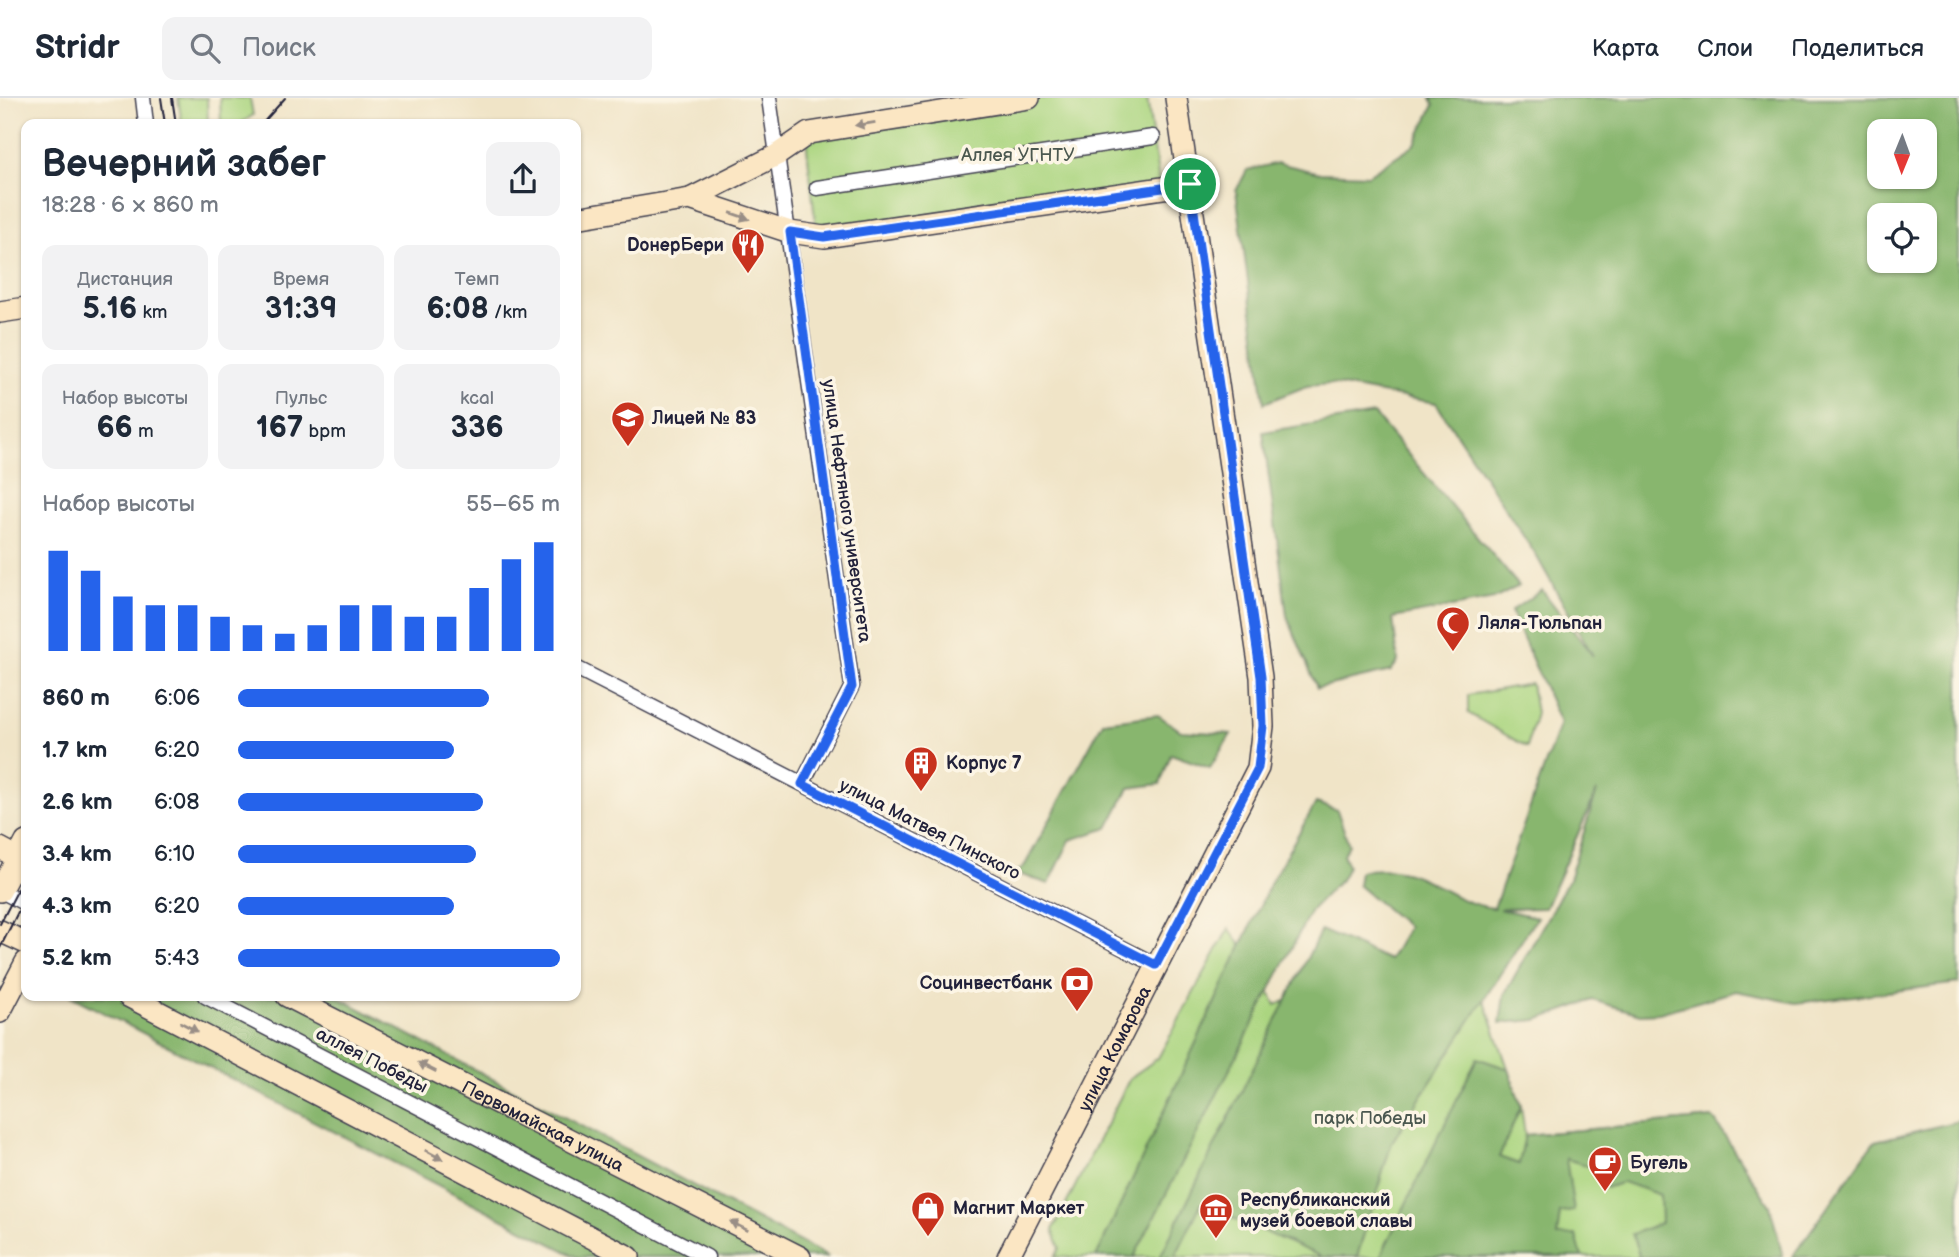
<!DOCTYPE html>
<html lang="ru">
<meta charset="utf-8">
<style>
:root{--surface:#fff;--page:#f2f2f3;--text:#1f2937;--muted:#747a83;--line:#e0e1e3;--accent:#2563eb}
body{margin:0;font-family:"Balsamiq Sans",sans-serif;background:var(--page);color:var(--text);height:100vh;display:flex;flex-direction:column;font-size:26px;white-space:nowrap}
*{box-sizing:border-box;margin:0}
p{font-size:23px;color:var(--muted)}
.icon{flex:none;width:38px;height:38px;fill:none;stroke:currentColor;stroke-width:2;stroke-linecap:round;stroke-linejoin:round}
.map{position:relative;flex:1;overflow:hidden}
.drawer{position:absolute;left:21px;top:21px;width:560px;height:882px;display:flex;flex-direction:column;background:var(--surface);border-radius:14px;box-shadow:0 2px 5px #0004}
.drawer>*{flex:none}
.needle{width:46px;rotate:181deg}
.tools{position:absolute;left:1867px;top:21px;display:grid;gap:14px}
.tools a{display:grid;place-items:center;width:70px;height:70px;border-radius:14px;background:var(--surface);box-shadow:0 2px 5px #0004;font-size:35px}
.pin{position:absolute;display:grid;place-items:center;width:60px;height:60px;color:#fff;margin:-30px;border:4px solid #fff;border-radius:50%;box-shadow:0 2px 7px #0007}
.round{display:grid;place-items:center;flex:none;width:74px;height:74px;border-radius:14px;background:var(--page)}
.head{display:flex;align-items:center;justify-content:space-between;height:119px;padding:0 21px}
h1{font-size:38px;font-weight:700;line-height:52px}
.metrics{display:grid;grid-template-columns:repeat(3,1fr);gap:10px;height:119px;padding:7px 21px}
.metrics div{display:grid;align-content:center;border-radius:14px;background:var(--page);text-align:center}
.metrics b{font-size:30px;font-weight:700}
.metrics small{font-size:19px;font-weight:400}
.metrics p{font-size:19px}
.chart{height:196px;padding:14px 21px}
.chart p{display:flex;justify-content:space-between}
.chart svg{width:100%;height:126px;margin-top:7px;stroke:var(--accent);stroke-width:6}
ul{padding:0 21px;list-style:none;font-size:23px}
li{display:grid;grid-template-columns:112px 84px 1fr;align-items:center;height:52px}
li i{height:18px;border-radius:9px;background:var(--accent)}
header{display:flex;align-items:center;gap:42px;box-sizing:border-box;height:98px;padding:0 35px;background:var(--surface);border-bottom:2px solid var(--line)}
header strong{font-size:33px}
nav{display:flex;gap:38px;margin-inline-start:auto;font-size:24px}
.search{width:490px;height:63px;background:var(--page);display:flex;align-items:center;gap:18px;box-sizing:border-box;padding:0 24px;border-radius:14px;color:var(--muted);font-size:26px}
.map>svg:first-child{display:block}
.green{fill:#abd580;stroke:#667c5e;stroke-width:2}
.forest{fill:#88b66e;stroke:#556c54;stroke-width:2;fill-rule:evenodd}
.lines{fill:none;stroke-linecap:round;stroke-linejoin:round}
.street-casing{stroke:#413f50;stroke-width:17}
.secondary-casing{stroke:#413f50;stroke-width:24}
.street{stroke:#fff;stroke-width:14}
.secondary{stroke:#fbe6c3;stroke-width:21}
.tram{stroke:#22223b;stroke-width:2}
.oneway{fill:#998e86}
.route-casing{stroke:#fff;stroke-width:14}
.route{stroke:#2563eb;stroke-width:9}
.labels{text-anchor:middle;stroke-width:7;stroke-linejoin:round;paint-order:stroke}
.park-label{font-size:18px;fill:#4b5850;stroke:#fcf5e5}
.poi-label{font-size:18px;font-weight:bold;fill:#22223b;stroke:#fcf5e5;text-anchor:start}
.street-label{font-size:18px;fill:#22223b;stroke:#fcf5e5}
</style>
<header>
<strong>Stridr</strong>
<div class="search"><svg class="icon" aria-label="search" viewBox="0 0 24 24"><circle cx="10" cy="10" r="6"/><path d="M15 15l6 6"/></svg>Поиск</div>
<nav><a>Карта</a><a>Слои</a><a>Поделиться</a></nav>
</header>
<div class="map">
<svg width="1959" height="1159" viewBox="0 0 1959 1159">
<rect width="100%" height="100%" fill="#fcf5e5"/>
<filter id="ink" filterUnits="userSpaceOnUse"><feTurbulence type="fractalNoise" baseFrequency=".0143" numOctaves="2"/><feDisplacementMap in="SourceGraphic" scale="14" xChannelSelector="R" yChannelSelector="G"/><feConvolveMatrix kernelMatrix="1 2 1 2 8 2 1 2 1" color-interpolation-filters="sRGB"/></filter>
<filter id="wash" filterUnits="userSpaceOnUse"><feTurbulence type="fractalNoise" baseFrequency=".00686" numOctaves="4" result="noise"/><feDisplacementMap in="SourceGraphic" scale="28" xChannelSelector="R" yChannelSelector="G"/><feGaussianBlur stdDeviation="1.57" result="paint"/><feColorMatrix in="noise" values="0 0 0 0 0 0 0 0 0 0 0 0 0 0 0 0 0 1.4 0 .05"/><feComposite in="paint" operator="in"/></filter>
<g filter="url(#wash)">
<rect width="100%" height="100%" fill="#f0e4c7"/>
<!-- green -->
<path class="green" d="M178,0h29l1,26h-26z
M220,0h30l3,17 -13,9h-19z
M1029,0h118l13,92 -343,46 -10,-88 2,-15z
M1531,586l5,29 -9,34 -59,-34v-18z
M1229,830l32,46 15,31 55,-22 152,13 38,110 4,29 188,-17 57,88 -18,51h-697l5,-9 -7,-18 77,-152 28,-20z"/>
<!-- forest -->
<path class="forest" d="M1431,0h528v885l-163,20 -60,-12 -77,22 -19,1 -47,-14 -56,20 -37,3 4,-28 65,-116 28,-88 -52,117 -46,1 38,8 -145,225 -35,115h-35l-121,-53 -26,53h-15l161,-327 68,30 19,-33 -50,-42 2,-14c67,-11 80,31 134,37l66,-185 -49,-112 31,-21 51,66 -56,-99 -101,-154 -105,-19 -24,2 -43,17 -28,-212 11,-21 31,-7 42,10 48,2 47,-31 19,-39zM1880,33h45v46h-45zM1880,117h45v46h-45z
M1374,316l145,172 -25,13 -101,19 5,43 -7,10 -74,17 -30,-72 -24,-184z
M1158,617l23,16 50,3 -21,34 -39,-14 -11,30 -31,4 -21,40 -38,12 -21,44 -33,-11 9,-8 78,-143z
M1316,705l21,7 12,35 -6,9 5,12 -5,11 -32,33 -177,347h-38l176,-377z
M71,898h265l492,261h-251z
M1477,960l32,11 12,37 -22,51 20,7 6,-29 188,-17 57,88 13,51h-147l3,-2 -7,-21 29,-11 -1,-28 -37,-13 -17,6 -10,-20 -30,-9 8,52 -14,2 -3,23 19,-1 6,22h-202z
M1959,1023v136h-167l83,-116z"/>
</g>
<g filter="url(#ink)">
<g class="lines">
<!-- street casing -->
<g class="street-casing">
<path id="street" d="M143,0l3,26
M769,0l83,588 -50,98
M817,90l336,-51
M576,570l580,297
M7,796l19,10
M205,898l502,261"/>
</g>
<!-- secondary casing -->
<g class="secondary-casing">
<g id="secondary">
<path d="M690,101l100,33 34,5 366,-53"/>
<path d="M576,120l114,-19 87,-44 32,-22 220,-35"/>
<path d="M0,214l26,-4"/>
<path d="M0,750l26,14"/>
<path d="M0,793l26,-49"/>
<path d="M0,833l26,12"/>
<path d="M128,898l501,261"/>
<path id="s1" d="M287,898l513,261"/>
<path d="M0,914l26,-50"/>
<path id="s2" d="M1008,1159l250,-489 5,-42 -2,-49 -85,-579"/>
</g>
</g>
<!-- street -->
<use href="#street" class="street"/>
<!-- secondary -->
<use href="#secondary" class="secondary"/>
<!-- tram -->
<path class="tram" d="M161,0l4,26
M172,0l4,26
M262,26l23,-26
M0,826l26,-50
M0,850l26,-52"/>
</g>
<!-- one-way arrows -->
<defs><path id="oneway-solid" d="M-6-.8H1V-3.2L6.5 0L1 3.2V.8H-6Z" transform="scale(1.75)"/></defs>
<g class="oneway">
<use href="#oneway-solid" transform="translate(865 26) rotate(171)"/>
<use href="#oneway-solid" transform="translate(740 118) rotate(19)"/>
<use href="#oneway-solid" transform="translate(189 929) rotate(28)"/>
<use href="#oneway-solid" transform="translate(427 969) rotate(-153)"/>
<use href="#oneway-solid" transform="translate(434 1057) rotate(28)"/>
<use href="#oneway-solid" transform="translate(739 1128) rotate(-153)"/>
</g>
</g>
<g class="lines" filter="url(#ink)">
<!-- route casing -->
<g class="route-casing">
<path id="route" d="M1190,86l71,493 2,49 -5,42 -102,197 -354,-181 50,-97 -62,-455 34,5z"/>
</g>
<!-- route -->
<use href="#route" class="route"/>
</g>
<!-- icons -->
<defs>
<g id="restaurant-pin" transform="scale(1.75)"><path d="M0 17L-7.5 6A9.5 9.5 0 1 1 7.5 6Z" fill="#c8321e" stroke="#fcf5e5"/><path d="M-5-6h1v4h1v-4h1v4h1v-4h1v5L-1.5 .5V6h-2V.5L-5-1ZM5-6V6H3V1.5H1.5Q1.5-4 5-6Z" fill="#fff"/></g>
<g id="school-pin" transform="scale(1.75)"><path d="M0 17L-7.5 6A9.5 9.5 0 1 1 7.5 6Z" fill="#c8321e" stroke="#fcf5e5"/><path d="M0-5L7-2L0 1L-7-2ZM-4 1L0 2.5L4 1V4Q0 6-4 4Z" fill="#fff"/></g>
<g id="mosque-pin" transform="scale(1.75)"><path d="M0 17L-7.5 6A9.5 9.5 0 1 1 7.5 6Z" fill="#c8321e" stroke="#fcf5e5"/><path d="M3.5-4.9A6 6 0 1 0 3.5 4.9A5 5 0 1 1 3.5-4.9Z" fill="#fff"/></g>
<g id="building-pin" transform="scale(1.75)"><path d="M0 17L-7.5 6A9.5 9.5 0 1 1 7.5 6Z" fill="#c8321e" stroke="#fcf5e5"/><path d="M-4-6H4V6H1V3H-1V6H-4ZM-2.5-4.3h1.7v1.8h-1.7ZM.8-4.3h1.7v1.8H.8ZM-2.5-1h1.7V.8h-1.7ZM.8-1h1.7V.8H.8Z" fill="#fff"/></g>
<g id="bank-pin" transform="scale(1.75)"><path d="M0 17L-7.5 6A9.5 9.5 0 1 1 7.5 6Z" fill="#c8321e" stroke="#fcf5e5"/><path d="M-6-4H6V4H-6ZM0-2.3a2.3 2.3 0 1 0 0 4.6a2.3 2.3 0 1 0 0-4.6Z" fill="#fff"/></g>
<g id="cafe-pin" transform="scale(1.75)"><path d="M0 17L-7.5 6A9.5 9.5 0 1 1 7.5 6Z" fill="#c8321e" stroke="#fcf5e5"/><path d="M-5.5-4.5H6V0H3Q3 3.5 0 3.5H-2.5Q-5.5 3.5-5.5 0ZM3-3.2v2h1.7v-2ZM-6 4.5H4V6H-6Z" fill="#fff"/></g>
<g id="shop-pin" transform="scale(1.75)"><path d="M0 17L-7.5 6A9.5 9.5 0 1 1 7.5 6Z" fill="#c8321e" stroke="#fcf5e5"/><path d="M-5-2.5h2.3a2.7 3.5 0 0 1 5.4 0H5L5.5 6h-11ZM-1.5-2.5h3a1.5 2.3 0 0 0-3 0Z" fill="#fff"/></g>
<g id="museum-pin" transform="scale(1.75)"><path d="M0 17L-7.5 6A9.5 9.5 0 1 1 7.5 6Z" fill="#c8321e" stroke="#fcf5e5"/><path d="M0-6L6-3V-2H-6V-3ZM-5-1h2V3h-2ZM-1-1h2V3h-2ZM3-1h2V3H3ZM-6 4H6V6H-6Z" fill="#fff"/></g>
</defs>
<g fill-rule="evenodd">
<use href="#restaurant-pin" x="748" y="147"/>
<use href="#school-pin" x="628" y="320"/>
<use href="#mosque-pin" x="1453" y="525"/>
<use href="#building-pin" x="921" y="665"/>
<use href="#bank-pin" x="1077" y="885"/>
<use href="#cafe-pin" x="1605" y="1065"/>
<use href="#shop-pin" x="928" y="1110"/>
<use href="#museum-pin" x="1216" y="1112"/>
</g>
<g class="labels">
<!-- park labels -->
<g class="park-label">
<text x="1018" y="63">Аллея УГНТУ</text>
<text x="1370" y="1026">парк Победы</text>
</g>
<!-- poi labels -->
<g class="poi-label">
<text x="724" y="153" text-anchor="end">DонерБери</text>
<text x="652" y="326">Лицей № 83</text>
<text x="1478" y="531">Ляля-Тюльпан</text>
<text x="946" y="671">Корпус 7</text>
<text x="1052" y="891" text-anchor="end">Социнвестбанк</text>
<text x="1630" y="1071">Бугель</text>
<text x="1240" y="1108">Республиканский<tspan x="1240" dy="21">музей боевой славы</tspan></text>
<text x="953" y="1116">Магнит Маркет</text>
</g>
<!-- street labels -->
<g class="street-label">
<text transform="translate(847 413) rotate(82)" y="6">улица Нефтяного университета</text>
<text transform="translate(930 731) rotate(27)" y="6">улица Матвея Пинского</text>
<text dy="6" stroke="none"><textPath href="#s2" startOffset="234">улица Комарова</textPath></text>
<text transform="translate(372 962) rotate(27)" y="6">аллея Победы</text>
<text dy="6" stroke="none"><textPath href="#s1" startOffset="287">Первомайская улица</textPath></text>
</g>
</g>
</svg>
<div class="tools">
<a><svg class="needle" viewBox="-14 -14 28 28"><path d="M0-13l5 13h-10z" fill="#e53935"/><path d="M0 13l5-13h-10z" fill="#747a83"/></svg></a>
<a><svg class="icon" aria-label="locate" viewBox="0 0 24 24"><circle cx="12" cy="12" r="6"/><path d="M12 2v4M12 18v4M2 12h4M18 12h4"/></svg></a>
</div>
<div class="pin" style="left:1190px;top:86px;background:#1e9e55"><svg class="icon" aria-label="arrive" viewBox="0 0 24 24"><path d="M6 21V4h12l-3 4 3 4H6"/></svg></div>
<section class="drawer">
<div class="head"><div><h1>Вечерний забег</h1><p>18:28 · 6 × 860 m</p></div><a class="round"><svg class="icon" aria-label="share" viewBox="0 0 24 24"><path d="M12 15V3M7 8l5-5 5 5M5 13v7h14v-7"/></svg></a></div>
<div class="metrics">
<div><p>Дистанция</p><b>5.16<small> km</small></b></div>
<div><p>Время</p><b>31:39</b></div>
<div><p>Темп</p><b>6:08<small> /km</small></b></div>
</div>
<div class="metrics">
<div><p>Набор высоты</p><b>66<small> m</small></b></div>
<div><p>Пульс</p><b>167<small> bpm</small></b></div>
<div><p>kcal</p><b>336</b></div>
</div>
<div class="chart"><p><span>Набор высоты</span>55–65 m</p>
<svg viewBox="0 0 160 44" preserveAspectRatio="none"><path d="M5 44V9M15 44V16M25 44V25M35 44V28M45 44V28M55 44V32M65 44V35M75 44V38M85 44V35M95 44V28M105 44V28M115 44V32M125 44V32M135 44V22M145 44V12M155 44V6"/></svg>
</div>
<ul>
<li><b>860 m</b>6:06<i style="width:78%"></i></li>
<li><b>1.7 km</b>6:20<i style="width:67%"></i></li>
<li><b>2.6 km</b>6:08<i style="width:76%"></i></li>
<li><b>3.4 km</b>6:10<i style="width:74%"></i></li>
<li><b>4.3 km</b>6:20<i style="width:67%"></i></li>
<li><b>5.2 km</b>5:43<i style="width:100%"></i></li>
</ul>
</section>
</div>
